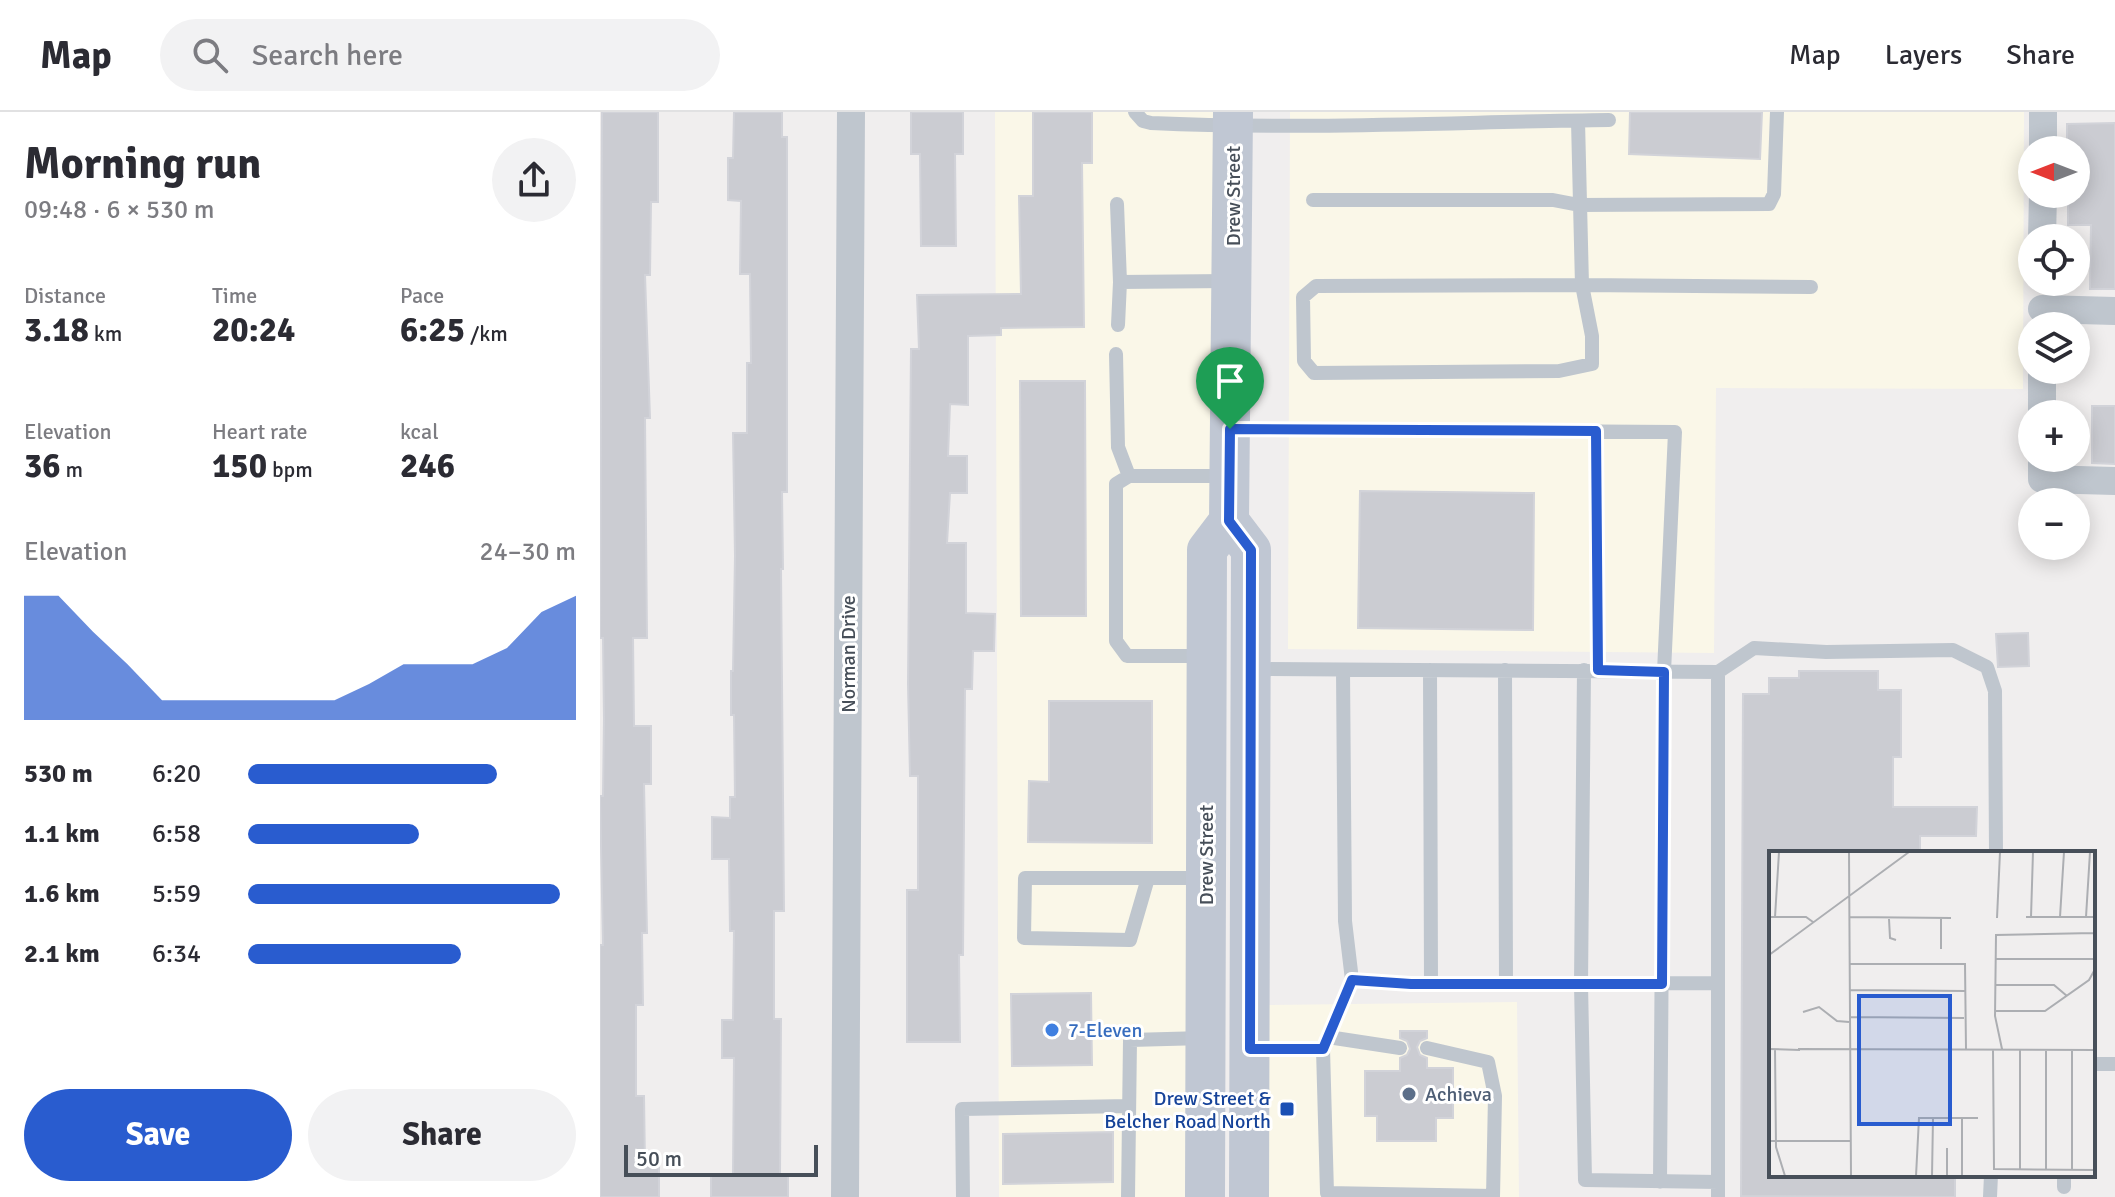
<!DOCTYPE html>
<meta charset="utf-8">
<style>
:root{--surface:#fff;--page:#f2f2f3;--text:#2b2b33;--muted:#7c7c81;--line:#e1e1e2;--accent:#295ccf}
body{margin:0;font-family:Signika,sans-serif;background:var(--page);color:var(--text);height:100vh;display:flex;flex-direction:column;font-size:30px;white-space:nowrap}
*{box-sizing:border-box;margin:0}
p{font-size:26px;color:var(--muted)}
.icon{flex:none;width:44px;height:44px;fill:none;stroke:currentColor;stroke-width:2;stroke-linecap:round;stroke-linejoin:round}
.map{position:relative;flex:1;overflow:hidden}
.panel{display:flex;flex-direction:column;background:var(--surface);width:600px}
.panel>*{flex:none}
.needle{width:52px;rotate:270deg}
.fabs{position:absolute;left:1418px;top:24px;display:grid;gap:16px}
.fabs a{display:grid;place-items:center;width:72px;height:72px;border-radius:50%;background:var(--surface);box-shadow:0 4px 20px #0003;font-size:40px}
.scale{position:absolute;left:24px;bottom:20px;width:194px;box-sizing:border-box;padding-left:8px;border:4px solid #474f59;border-top:0;font-size:22px;line-height:28px;white-space:nowrap;color:#474f59;-webkit-text-stroke:6px #fff;paint-order:stroke}
.pin{position:absolute;display:grid;place-items:center;width:68px;height:68px;color:#fff;margin:-82px -34px;border-radius:50% 50% 50% 0;rotate:-45deg;box-shadow:0 0 8px #0007}
.pin .icon{rotate:45deg}
.round{display:grid;place-items:center;flex:none;width:84px;height:84px;border-radius:42px;background:var(--page)}
.headline{display:flex;align-items:center;justify-content:space-between;height:136px;padding:0 24px}
h1{font-size:44px;font-weight:700;line-height:60px}
.metrics{display:grid;grid-template-columns:repeat(3,1fr);gap:12px;height:136px;padding:8px 24px}
.metrics div{display:grid;align-content:center}
.metrics b{font-size:34px;font-weight:700}
.metrics small{font-size:22px;font-weight:400}
.metrics p{font-size:22px}
.chart{height:224px;padding:16px 24px}
.chart p{display:flex;justify-content:space-between}
.chart svg{width:100%;height:144px;margin-top:8px;fill:var(--accent);opacity:.7}
.cta{display:flex;gap:16px;margin-top:auto;padding:16px 24px}
.cta a{flex:1;height:92px;border-radius:48px;background:var(--accent);color:#fff;font-size:32px;font-weight:700;line-height:92px;text-align:center}
.cta a+a{background:var(--page);color:var(--text)}
ul{padding:0 24px;list-style:none;font-size:26px}
li{display:grid;grid-template-columns:128px 96px 1fr;align-items:center;height:60px}
li i{height:20px;border-radius:10px;background:var(--accent)}
header{display:flex;align-items:center;gap:48px;box-sizing:border-box;height:112px;padding:0 40px;background:var(--surface);border-bottom:2px solid var(--line)}
header strong{font-size:38px}
nav{display:flex;gap:44px;margin-inline-start:auto;font-size:28px}
.search{width:560px;height:72px;background:var(--page);display:flex;align-items:center;gap:20px;box-sizing:border-box;padding:0 28px;border-radius:44px;color:var(--muted);font-size:30px}
main{display:flex;flex:1;min-height:0}
.map>svg:first-child{display:block}
.commercial{fill:#faf7e8}
.building{fill:#cbccd2;stroke:#d2d3d9;stroke-width:2}
.lines{fill:none;stroke-linecap:round;stroke-linejoin:round}
.lane{stroke:#bfc6ce;stroke-width:14}
.street{stroke:#bfc6ce;stroke-width:28}
.secondary{stroke:#c0c7d3;stroke-width:40}
.route-casing{stroke:#fff;stroke-width:16}
.route{stroke:#295ccf;stroke-width:10}
.shop-dot{fill:#3f7fe0;stroke:#fff;stroke-width:3}
.service-dot{fill:#5c6f8a;stroke:#fff;stroke-width:3}
.transit-dot{fill:#1a4fb4;stroke:#fff;stroke-width:3}
.labels{text-anchor:middle;stroke-width:6;stroke-linejoin:round;paint-order:stroke}
.street-label{font-size:20px;fill:#474f59;stroke:#fff}
.shop-label{font-size:20px;fill:#366cbe;stroke:#fff;text-anchor:start}
.service-label{font-size:20px;fill:#4e5e75;stroke:#fff;text-anchor:start}
.transit-label{font-size:20px;fill:#164399;stroke:#fff;text-anchor:end}
.inset-road{fill:none;stroke:#acaeb2;stroke-width:2}
.view{fill:#295ccf;fill-opacity:0.15;stroke:#295ccf;stroke-width:4}
.inset-edge{fill:none;stroke:#474f59;stroke-width:4}
</style>
<header>
<strong>Map</strong>
<div class="search"><svg class="icon" aria-label="search" viewBox="0 0 24 24"><circle cx="10" cy="10" r="6"/><path d="M15 15l6 6"/></svg>Search here</div>
<nav><a>Map</a><a>Layers</a><a>Share</a></nav>
</header>
<main>
<section class="panel">
<div class="headline"><div><h1>Morning run</h1><p>09:48 · 6 × 530 m</p></div><a class="round"><svg class="icon" aria-label="share" viewBox="0 0 24 24"><path d="M12 15V3M7 8l5-5 5 5M5 13v7h14v-7"/></svg></a></div>
<div class="metrics">
<div><p>Distance</p><b>3.18<small> km</small></b></div>
<div><p>Time</p><b>20:24</b></div>
<div><p>Pace</p><b>6:25<small> /km</small></b></div>
</div>
<div class="metrics">
<div><p>Elevation</p><b>36<small> m</small></b></div>
<div><p>Heart rate</p><b>150<small> bpm</small></b></div>
<div><p>kcal</p><b>246</b></div>
</div>
<div class="chart"><p><span>Elevation</span>24–30 m</p>
<svg viewBox="0 0 160 44" preserveAspectRatio="none"><path d="M0 44V6L10 6L20 17L30 27L40 38L50 38L60 38L70 38L80 38L90 38L100 33L110 27L120 27L130 27L140 22L150 11L160 6V44z"/></svg>
</div>
<ul>
<li><b>530 m</b>6:20<i style="width:76%"></i></li>
<li><b>1.1 km</b>6:58<i style="width:52%"></i></li>
<li><b>1.6 km</b>5:59<i style="width:95%"></i></li>
<li><b>2.1 km</b>6:34<i style="width:65%"></i></li>
</ul>
<div class="cta"><a>Save</a><a>Share</a></div>
</section>
<div class="map">
<svg width="1515" height="1085" viewBox="0 0 1515 1085">
<rect width="100%" height="100%" fill="#f0eeee"/>
<!-- commercial -->
<path class="commercial" d="M395,0h223l-1,169 -27,916h-191z
M690,0h734l-1,277 -307,-1 -2,265 -426,-4z
M917,890l2,195h-255l1,-192z"/>
<!-- building -->
<path class="building" d="M2,0h56v90h-7l-1,73h-5l5,143h-5l2,220h-14l1,88h17v58h-7l3,149h-5l1,72h-7v91h8l1,69h14v32h-59v-252h3l-3,-149h3l1,-77 -1,-81h-3z
M134,0h48v25h5v355h-5l1,77h-2l3,342h-10v108h7l-1,155h8v23h-77v-23h22l1,-116h-12v-38h11l1,-89h-4l-1,-72h-17v-42l18,1v-21h5l-1,-82h-3v-44h2l2,-115 -2,-123h14v-70h4l-1,-89h-10l1,-73 -13,-1v-42h5z
M311,0h52v42h-8l1,92h-35l-1,-92h-9z
M433,0h59v51h-10l2,164 -83,1v7l-33,1v69l-18,-1 -2,52h19v37h-17l-3,50h19v70l29,1 -1,37h-21l-1,38h-7l-2,266h-4l1,87h-53v-152h11v-114h-8l-2,-92 3,-335h8l-2,-54 104,-1 -2,-98h14z
M1030,0h132l-2,47 -131,-5z
M1515,11v166h-25l1,-64h-23v-31h8v-44h-9v-26z
M420,269h65l1,235h-65z
M1492,294h23v58l-23,-1z
M760,379l174,2 -1,137 -175,-2z
M1428,521l1,33 -31,1 -2,-33z
M1199,559h79v19h23v67h-8v50h84l-1,29h-56v17h-149v322h184v22l-214,-1 2,-502h26v-16h30z
M449,589h103v142l-124,-1 1,-61 20,1z
M491,881l1,72 -80,1 -1,-72z
M800,919h27v7l-7,3 -3,6 3,8 7,3v10h26v50h-17v23h-59v-25h-12v-45h35v-13l7,-3 3,-6 -3,-8 -7,-3z
M513,1020v50l-110,2v-50z"/>
<g class="lines">
<!-- lane -->
<path class="lane" d="M535,0l8,9 8,2c153,7 305,-1 458,-3
M978,9l4,164 229,2
M713,88h240l26,5 190,-1 5,-10 3,-82
M517,92l3,78 108,-1
M982,173l10,51v28l-33,7 -245,2 -10,-12 -1,-64 13,-11z
M518,213l2,-43
M516,242l2,93 11,29
M634,317l441,3 -11,240 -4,510
M996,319l2,239
M603,544h-76l-11,-15v-157l13,-8h100
M652,557l466,3v525
M743,558l2,251 7,59 59,4 307,-1
M830,558l1,314
M905,558l1,314
M984,558l-3,314 4,196 133,2
M1118,560l36,-24 72,4 127,-2 34,17 8,24 1,162
M548,766l-18,62 -106,-2 1,-60h180
M728,925l72,11
M827,936l61,14 7,34 -2,101
M650,937h73l29,-69
M723,937l4,144 166,3
M1493,952h22
M1464,1075v-12
M363,1085l-1,-88 167,-3
M528,1085l2,-157 74,-2
M1390,1085l1,-22"/>
<!-- street -->
<path class="street" d="M1443,38v-38
M1442,126l1,-44
M1442,197l73,2
M1442,258v44
M1442,346v21l73,2
M245,1085l6,-1085"/>
<!-- secondary -->
<path class="secondary" d="M629,409l22,29 -2,647
M605,1085l2,-647 22,-29 4,-409"/>
</g>
<g class="lines">
<!-- route casing -->
<g class="route-casing">
<path id="route" d="M630,317l366,2 2,239 66,2 -2,312h-251l-59,-4 -29,69h-73l1,-499 -22,-29z"/>
</g>
<!-- route -->
<use href="#route" class="route"/>
</g>
<!-- markers -->
<circle class="shop-dot" cx="452" cy="918" r="8"/>
<circle class="service-dot" cx="809" cy="982" r="8"/>
<rect class="transit-dot" x="679" y="989" width="16" height="16" rx="4"/>
<g class="labels">
<!-- street labels -->
<g class="street-label">
<text transform="translate(633 84) rotate(-90)" y="7">Drew Street</text>
<text transform="translate(248 542) rotate(-90)" y="7">Norman Drive</text>
<text transform="translate(606 743) rotate(-90)" y="7">Drew Street</text>
</g>
<!-- shop labels -->
<g class="shop-label">
<text x="468" y="925">7-Eleven</text>
</g>
<!-- service labels -->
<g class="service-label">
<text x="825" y="989">Achieva</text>
</g>
<!-- transit labels -->
<g class="transit-label">
<text x="671" y="993">Drew Street &amp;<tspan x="671" dy="23">Belcher Road North</tspan></text>
</g>
</g>
<!-- overview -->
<g transform="translate(1169 739)">
<rect width="326" height="326" fill="#f0eeee"/>
<path class="inset-road" d="M80,1l2,324M0,66h37l7,5M6,66l4,-65M81,66l101,1M257,66h69M262,66l2,-65M291,66l4,-65M317,66l4,-65M228,67l3,-66M120,68l1,19 6,2M172,98v-30M0,104l140,-103M226,108h99M80,113h116l1,85M226,134h59l13,11M81,139l115,1M226,160h50l44,-31 5,-9v-54M34,161l16,-5 18,14 12,1M81,166l114,1M0,198l31,1M6,198l1,98 9,29M29,198l297,1M233,198l-7,-33 1,-81 98,-2M224,199l1,119 101,1M303,199v119M0,290h82M178,297v28h31M251,319v-120M277,319v-120M147,325l3,-58h59M163,325l1,-58M193,325v-58"/>
<path class="view" d="M90,145h91v128h-91z"/>
<rect width="326" height="326" class="inset-edge"/>
</g>
</svg>
<div class="fabs">
<a><svg class="needle" viewBox="-14 -14 28 28"><path d="M0-13l5 13h-10z" fill="#e53935"/><path d="M0 13l5-13h-10z" fill="#7c7c81"/></svg></a>
<a><svg class="icon" aria-label="locate" viewBox="0 0 24 24"><circle cx="12" cy="12" r="6"/><path d="M12 2v4M12 18v4M2 12h4M18 12h4"/></svg></a>
<a><svg class="icon" aria-label="layers" viewBox="0 0 24 24"><path d="M12 4l9 5-9 5-9-5zM3 14l9 5 9-5"/></svg></a>
<a>+</a>
<a>−</a>
</div>
<div class="scale">50 m</div>
<div class="pin" style="left:630px;top:317px;background:#1e9e55"><svg class="icon" aria-label="arrive" viewBox="0 0 24 24"><path d="M6 21V4h12l-3 4 3 4H6"/></svg></div>
</div>
</main>
